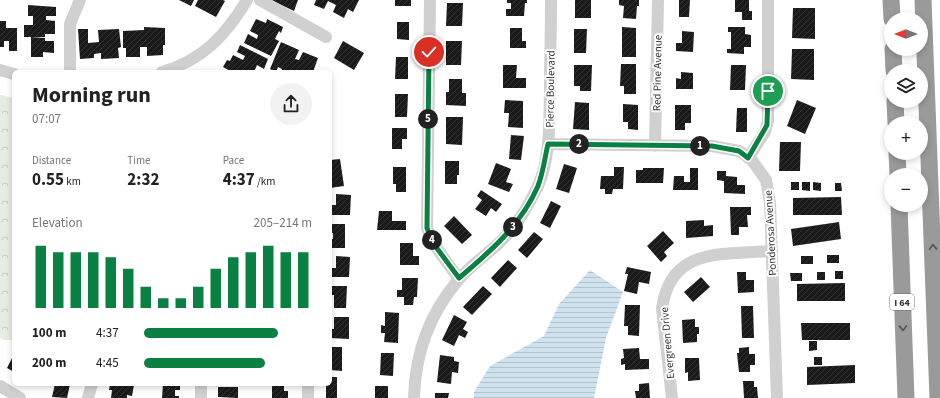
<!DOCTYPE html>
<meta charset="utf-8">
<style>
:root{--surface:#fff;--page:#f2f2f2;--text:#222;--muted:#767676;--accent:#0b8043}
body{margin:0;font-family:"Source Sans 3",sans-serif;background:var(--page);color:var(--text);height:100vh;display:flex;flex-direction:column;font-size:15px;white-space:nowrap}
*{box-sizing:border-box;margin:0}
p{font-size:13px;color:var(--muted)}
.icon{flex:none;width:22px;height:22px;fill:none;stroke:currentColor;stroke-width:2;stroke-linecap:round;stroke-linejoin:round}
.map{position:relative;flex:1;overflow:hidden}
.details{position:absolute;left:12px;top:70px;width:320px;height:316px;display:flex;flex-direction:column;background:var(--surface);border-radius:6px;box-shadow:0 2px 6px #0003}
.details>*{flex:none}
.needle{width:26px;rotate:270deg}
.buttons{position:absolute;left:884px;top:12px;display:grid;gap:8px}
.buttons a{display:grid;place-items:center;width:44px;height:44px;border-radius:50%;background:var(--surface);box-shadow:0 2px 6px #0003;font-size:20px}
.pin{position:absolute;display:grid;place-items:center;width:34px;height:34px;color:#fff;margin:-17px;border:2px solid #fff;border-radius:50%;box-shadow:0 1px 4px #0007}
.km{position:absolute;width:20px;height:20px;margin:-10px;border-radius:50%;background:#222;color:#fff;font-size:11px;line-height:20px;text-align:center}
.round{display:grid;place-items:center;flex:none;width:42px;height:42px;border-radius:21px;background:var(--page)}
.summary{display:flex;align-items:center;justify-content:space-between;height:68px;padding:0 20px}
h1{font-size:22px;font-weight:700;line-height:30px}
.figures{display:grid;grid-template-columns:repeat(3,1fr);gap:6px;height:68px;padding:4px 20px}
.figures div{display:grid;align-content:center}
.figures b{font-size:17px;font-weight:700}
.figures small{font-size:11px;font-weight:400}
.figures p{font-size:11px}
.chart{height:112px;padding:8px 20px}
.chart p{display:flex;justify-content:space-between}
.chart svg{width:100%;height:72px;margin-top:4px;stroke:var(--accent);stroke-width:6}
ul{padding:0 20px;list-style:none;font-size:13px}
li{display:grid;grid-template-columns:64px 48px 1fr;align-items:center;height:30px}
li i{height:10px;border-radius:5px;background:var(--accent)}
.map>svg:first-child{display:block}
.forest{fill:url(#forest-crowns)}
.water{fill:url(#water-rules)}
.building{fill:url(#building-hatch)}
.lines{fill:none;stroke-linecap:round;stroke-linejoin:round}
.minor{stroke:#d0d0d0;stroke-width:12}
.highway{stroke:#9a9a9a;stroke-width:17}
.oneway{stroke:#525252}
.route-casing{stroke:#fff;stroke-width:8}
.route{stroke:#0b8043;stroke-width:5}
.labels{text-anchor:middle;stroke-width:4;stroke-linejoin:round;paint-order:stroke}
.shield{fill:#fff;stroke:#707070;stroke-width:1}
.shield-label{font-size:10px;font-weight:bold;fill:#333}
.street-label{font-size:11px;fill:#333;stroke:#fff}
</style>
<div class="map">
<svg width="940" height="398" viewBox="0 0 940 398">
<defs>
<pattern id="forest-crowns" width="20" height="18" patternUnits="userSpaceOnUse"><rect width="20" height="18" fill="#e6ecdf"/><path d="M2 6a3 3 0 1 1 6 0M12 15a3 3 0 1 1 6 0" fill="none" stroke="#c6cbc0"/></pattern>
<pattern id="water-rules" width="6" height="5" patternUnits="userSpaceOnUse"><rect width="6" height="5" fill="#cfe2ee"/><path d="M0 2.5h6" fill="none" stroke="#b2c2cd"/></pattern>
<pattern id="building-hatch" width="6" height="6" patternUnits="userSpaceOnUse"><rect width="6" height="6" fill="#1a1a1a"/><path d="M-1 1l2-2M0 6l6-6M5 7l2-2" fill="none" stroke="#333"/></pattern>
</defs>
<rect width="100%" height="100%" fill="#fff"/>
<!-- forest -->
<path class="forest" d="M0,95l14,3v242h-10l-4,-2z"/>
<!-- water -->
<path class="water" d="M590,270l33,22 -17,46 -12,60h-120v-6l16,-26 54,-30 15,-32z"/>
<!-- building -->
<path class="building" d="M179,0h15l-3,6z
M198,0h25l2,1 -9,16 -21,-11z
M271,0h27l-4,11z
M316,0h43l-6,12 -5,-3 -4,9 -11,-6 3,-7 -8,-4 -4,8 -10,-4z
M395,0h16v6h-16z
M507,0h20v3h-2l-1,13h-18v-7h5v-6h-4z
M575,0h16v18h-16z
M619,0h20v6h-2l-1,13 -13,-1 1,-12 -5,-1z
M679,0h11l-1,17h-10z
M735,0h14v11h3v9h-10v-8h-7z
M447,3h16l-1,23h-16z
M28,5l28,2v9h-10v4l9,1v13h-10v3h-21v-12h9v-9h-5z
M793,8h22v31l-23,-1z
M256,19l10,4 1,-4 16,8 -2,6 -2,-2 -4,8 4,2 -8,15 -27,-13 4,-9 9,5 1,-4 -8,-4z
M0,21h6v7h11v23h-8v-10h-5v6h-4z
M397,22h12v18l-12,-1z
M144,27l21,1v17h-2v10l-16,1v-9h-7v10h-14v-9h-3v-17l21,-1z
M622,27l14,1v29h-14z
M728,27h17v7l6,1v12h-7v7l-17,-1v-4h4v-17h-3z
M510,28h12v13h4v7h-16z
M78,29h10v14l11,-1 -1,-12 21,-1 2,18 -3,1 1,10 -18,1v-6l-7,1v4l-14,1z
M574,29h13l-1,24h-12z
M682,31l12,1 -1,20 -17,-1v-8h6z
M31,37l14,1v3h9v12l-11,-1v5h-12z
M343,41l21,12 -10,17 -20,-12z
M446,41h16l-1,24h-15z
M281,42l18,8 -4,9 4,1 4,-8 15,6 -5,14h-32l1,-3 -4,-2 -2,5 -6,-3z
M240,45l28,14 -4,10 -7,-4 -3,7h-22l-9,-5 4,-7 3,1 3,-6 10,5 2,-4 -8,-4z
M792,49h22v31l-23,-1z
M396,57h12v22h-13z
M621,64h15v30h-12v-8h-4z
M503,65h14l-1,13h10v10h-23z
M574,65h18l-1,26h-11v-5h-6z
M731,65h15l-1,25h-15z
M681,72l12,1v16h-17v-11l5,1z
M449,79h13v14h4v13l-20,-1v-13h3z
M395,94h13l-1,23h-12z
M505,100l18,1v27l-15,-1 1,-14h-5z
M797,100l19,8 -11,26 -18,-8z
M575,102l14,1v27l-16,-1z
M623,104l15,1v25l-10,-1v-7h-5z
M675,105h16v18h-6v7h-10z
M737,108h10v24h-11z
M446,117h17l-1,28 -16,-1z
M392,128h15v11h-5v10h-10z
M511,135l13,1 -3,24 -12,-1z
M780,142h21l-1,29h-21z
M340,159l4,27 -14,2v-28z
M445,161h14v14h-2v9h-12z
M496,163l15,6 -5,13 7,2 -4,8 -21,-8z
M564,164l13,4 -8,25 -13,-4z
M393,167h13v25h-10v-8h-3z
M614,167h10l-1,22h-10l-1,5h-7v-5h-5l1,-13h13z
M643,168h21l-1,15h-27v-13h7z
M690,168h8v22h-25l1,-14h10v6h6z
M717,171h9v5l11,1v8h8v9l-21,-1v-12l-7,-1z
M791,182h8v8h-8z
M802,182h8v9l-8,-1z
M813,182l8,1v8l-8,-1z
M835,183h6l1,8h-7z
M481,190l21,14 -6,8 -5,-4 -5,8 -11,-7 7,-9 -5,-4z
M336,194l15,1 -1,20h-20v-10h6z
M841,197l1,18h-49v-17z
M551,201l10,5 -11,22 -10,-5z
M730,207h21v8h-4l1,12h-9v8h-8z
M379,211h13v10h14v9h-29z
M454,216l18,19 -10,9 -18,-18z
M704,220v6l9,-1v11l-27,2v-17z
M839,222l2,17 -48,7 -2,-17z
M330,224h15v24h-15v-9h3v-6h-3z
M663,231l11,12 -10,9 3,4 -6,6 -14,-16z
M534,232l9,7 -16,19 -9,-8z
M400,243h13v13h6v9h-19z
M827,255h12v8h-12z
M336,256l14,1 -1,20h-19v-9h6z
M801,256h12v8h-12z
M508,260l9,8 -17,19 -9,-9z
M627,267l24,5 -2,12 -10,-2 -2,12 -13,-3 4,-17h-3z
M835,271h8v8h-8z
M737,272h9v8h8v12l-16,1z
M817,272h8v8h-8z
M790,273h12v8h-11z
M701,277l9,10 -17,15 -9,-10z
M402,278h16l-1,19h-3l-1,8h-9v-8h-7v-7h5z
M845,283v18h-48v-17z
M330,286h17l-1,22h-12v-13h-4z
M483,286l9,8 -20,21 -9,-8z
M625,305h15l-1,31 -11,-1v-9h-4z
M741,306h12l1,32h-12z
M385,312l14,1 -1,30 -14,-1 1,-9h-4v-8l4,1z
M454,315l13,7 -4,7 5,3 -3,6 -6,-3 -5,11 -12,-6z
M334,317h15v22l-19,-1v-9h4z
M695,319v8h4v7h-2v8l-14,1 -1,-23z
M801,323h49v17h-48z
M809,341h8v9l-8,1z
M330,347h12v24l-12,-1z
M749,347v7h6v11h-5v7h-11l-2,-19h2v-5z
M639,348l1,11h9v10l-24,1v-6l-4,1v-6l3,-1 -1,-9z
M381,353h13l-1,23 -13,-1z
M440,355l14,2v4l5,1 -1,11 -6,-1 -1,12 -14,-2z
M13,356l1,1v15l-7,-4z
M814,357h8v8h-8z
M685,358h14l1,22 -12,1v-9l-3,1z
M855,365v18l-48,2v-18z
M330,377h7v21h-11v-14h4z
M743,381h11v6h3l1,11h-14z
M649,383l1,15h-14l-1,-7h4v-7z
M55,384h15l-3,14 -15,-1z
M110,384l24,1 -2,11 -5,-1v3h-16l1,-8h-3z
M163,384h17v6h-5v6h4v2h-17z
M272,384h12v7h4v7h-16z
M375,386h13v12h-13z
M218,387h20v11l-20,-1z
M435,393h14l-1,5h-13z"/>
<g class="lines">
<!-- minor -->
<path class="minor" d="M260,0l66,37
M430,0l-3,228 6,15 26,36
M0,70l14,4
M70,72v-48l10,-24
M162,72c41,-12 64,-37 85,-72
M548,144l164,2 27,5 12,8 15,21 4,23 7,195
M655,146l3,-146
M748,158l17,-26 3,-11v-121
M0,386l20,12
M88,398l4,-14
M201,398v-14
M308,398v-14
M414,398c1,-45 15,-84 45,-119 11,-13 27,-24 40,-36 17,-16 29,-36 39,-57 13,-30 11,-64 12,-95 0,-31 1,-61 1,-91
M672,398l-10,-90c9,-62 62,-53 110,-57"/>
<!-- highway -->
<path class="highway" d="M891,0l1,19
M923,0l15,398
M893,49l1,22
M895,101l1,22
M897,153l1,22
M899,205l7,193"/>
</g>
<!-- one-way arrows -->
<defs><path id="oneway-chevron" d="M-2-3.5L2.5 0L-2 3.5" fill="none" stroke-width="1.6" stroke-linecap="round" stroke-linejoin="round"/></defs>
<g class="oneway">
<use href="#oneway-chevron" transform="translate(933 247) rotate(-92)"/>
<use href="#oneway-chevron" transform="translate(903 328) rotate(88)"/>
</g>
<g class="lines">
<!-- route casing -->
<g class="route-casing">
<path id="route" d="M429,52l-2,176 6,15 26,35c32,-27 62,-53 79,-92 5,-13 7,-29 10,-42l164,2 27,5 9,7 19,-33 1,-34"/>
</g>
<!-- route -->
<use href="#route" class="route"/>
</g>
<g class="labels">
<!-- shield labels -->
<rect class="shield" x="890" y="294" width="24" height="16" rx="3"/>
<g class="shield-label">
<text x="902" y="306">I 64</text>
</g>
<!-- street labels -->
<g class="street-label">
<text transform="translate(657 73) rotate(-89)" y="4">Red Pine Avenue</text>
<text transform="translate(550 89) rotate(-89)" y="4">Pierce Boulevard</text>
<text transform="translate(770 233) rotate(-93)" y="4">Ponderosa Avenue</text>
<text transform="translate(667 343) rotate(-95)" y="4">Evergreen Drive</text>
</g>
</g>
</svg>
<div class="buttons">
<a><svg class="needle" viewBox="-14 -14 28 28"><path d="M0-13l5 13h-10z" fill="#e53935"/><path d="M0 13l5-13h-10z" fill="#767676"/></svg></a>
<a><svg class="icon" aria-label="layers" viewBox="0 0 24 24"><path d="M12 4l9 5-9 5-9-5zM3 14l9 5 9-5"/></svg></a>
<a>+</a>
<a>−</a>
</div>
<div class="pin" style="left:768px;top:91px;background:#1e9e55"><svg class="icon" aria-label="arrive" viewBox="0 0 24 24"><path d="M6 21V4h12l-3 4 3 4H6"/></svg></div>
<div class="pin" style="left:429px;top:52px;background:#d93025"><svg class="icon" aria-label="check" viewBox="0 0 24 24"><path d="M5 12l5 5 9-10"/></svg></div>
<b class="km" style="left:700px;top:146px">1</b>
<b class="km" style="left:579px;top:144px">2</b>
<b class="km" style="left:513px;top:227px">3</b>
<b class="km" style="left:432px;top:240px">4</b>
<b class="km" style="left:428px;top:119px">5</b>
<section class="details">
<div class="summary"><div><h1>Morning run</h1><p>07:07</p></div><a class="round"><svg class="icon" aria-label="share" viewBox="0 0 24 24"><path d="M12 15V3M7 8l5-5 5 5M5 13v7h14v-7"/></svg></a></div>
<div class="figures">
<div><p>Distance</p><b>0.55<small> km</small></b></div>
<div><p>Time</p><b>2:32</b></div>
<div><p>Pace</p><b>4:37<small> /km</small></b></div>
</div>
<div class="chart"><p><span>Elevation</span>205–214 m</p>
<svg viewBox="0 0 160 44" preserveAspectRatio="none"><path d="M5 44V6M15 44V10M25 44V10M35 44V10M45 44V13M55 44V20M65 44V31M75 44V38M85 44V38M95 44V31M105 44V20M115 44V13M125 44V10M135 44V6M145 44V10M155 44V10"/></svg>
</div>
<ul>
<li><b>100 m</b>4:37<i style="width:80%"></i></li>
<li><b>200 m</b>4:45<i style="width:72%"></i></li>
</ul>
</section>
</div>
